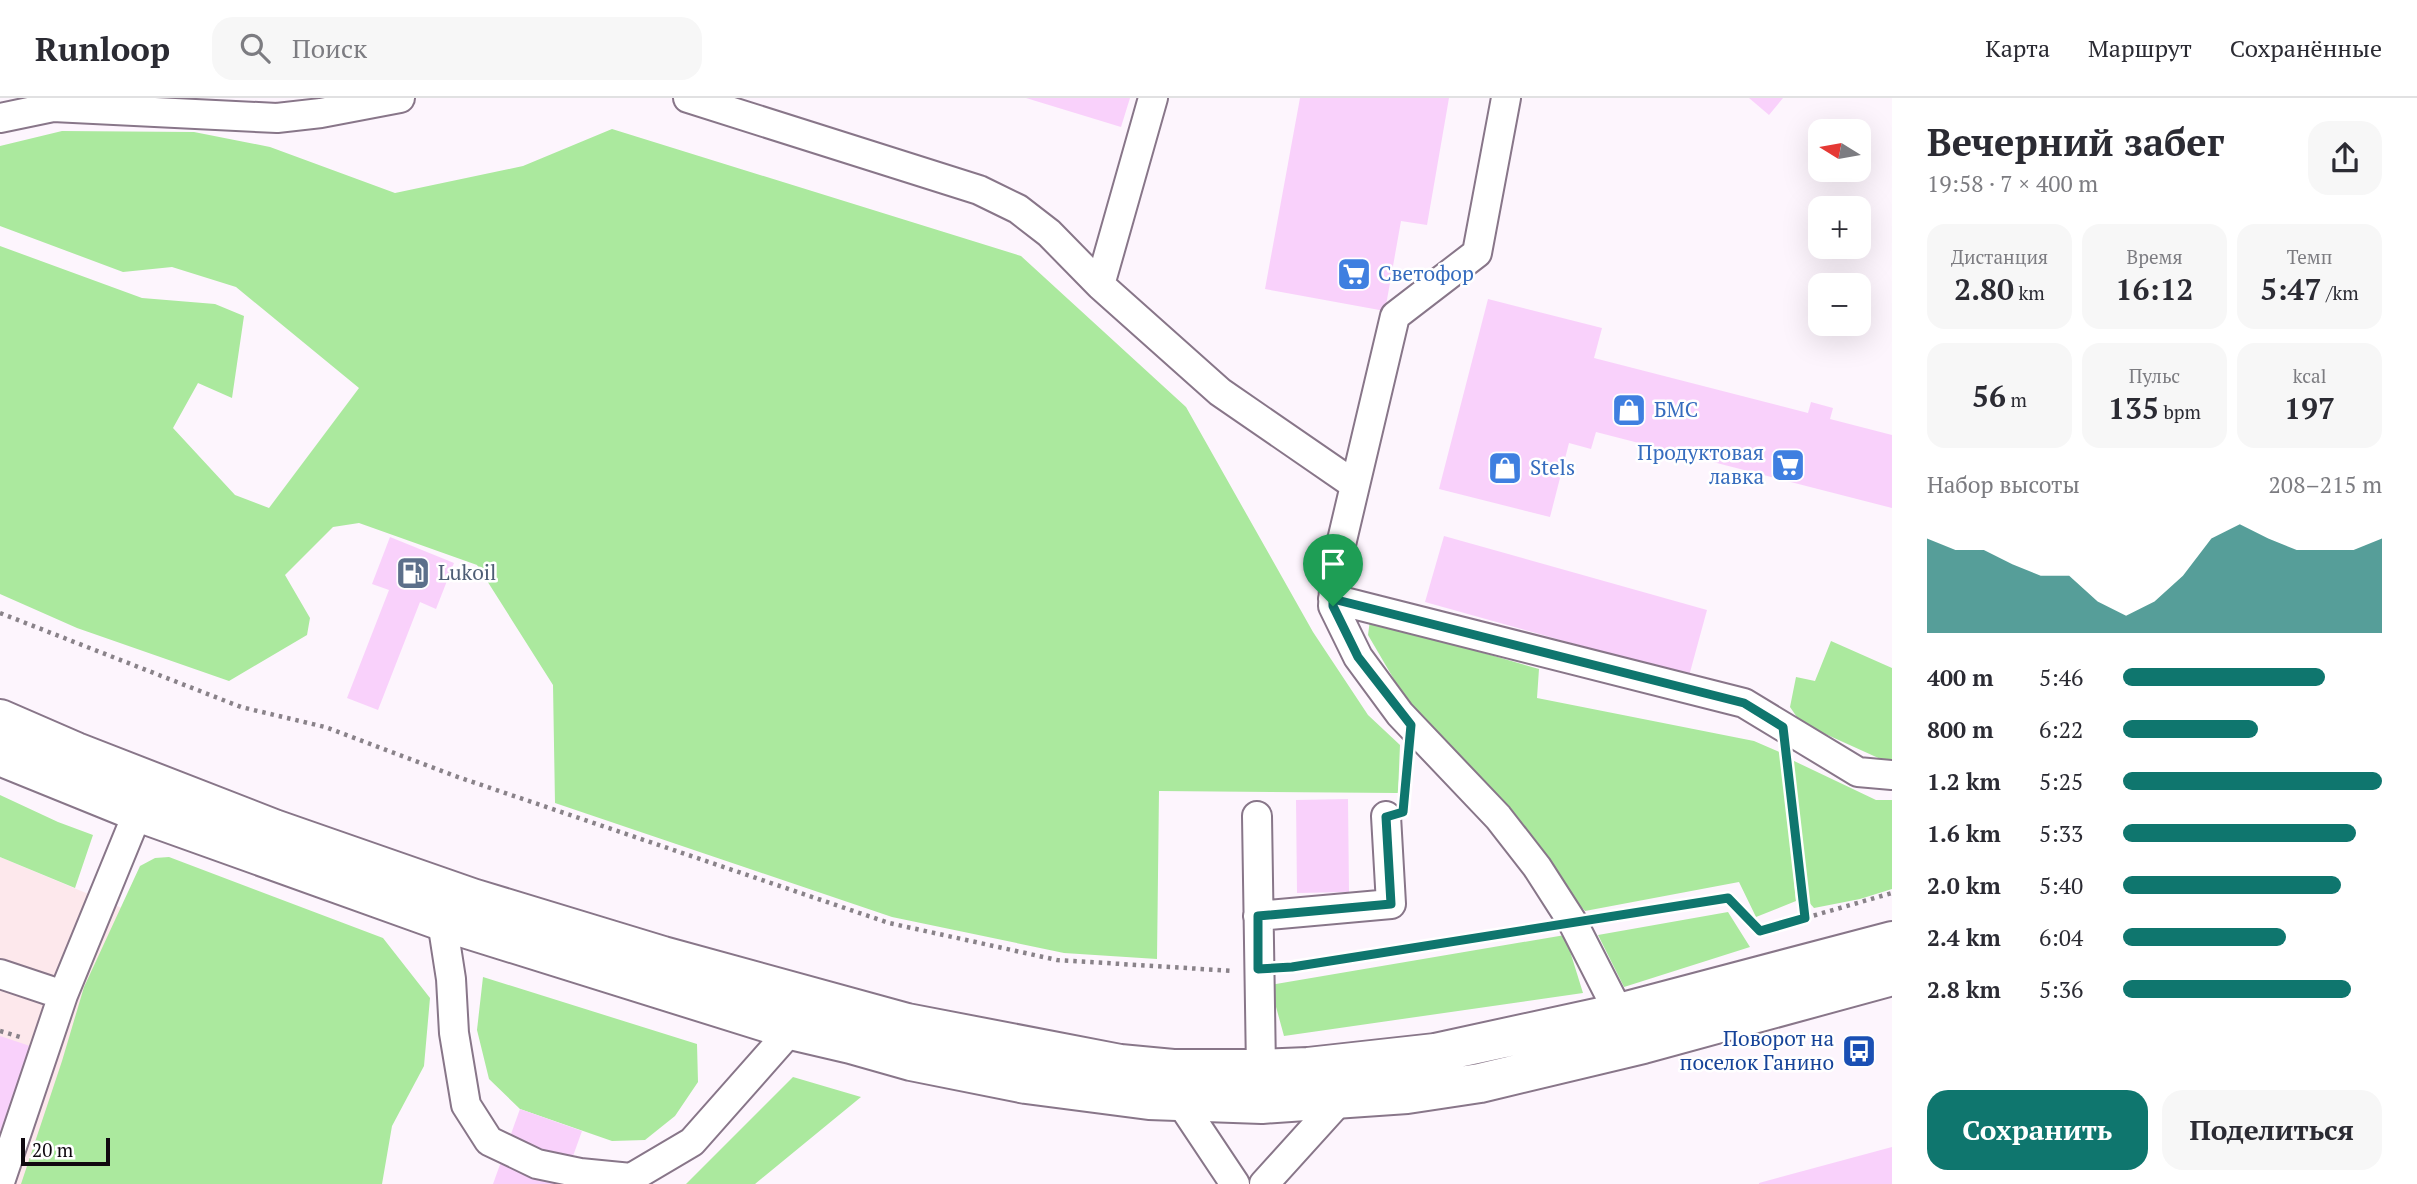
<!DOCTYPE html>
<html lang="ru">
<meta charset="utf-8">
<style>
:root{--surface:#fff;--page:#f7f7f7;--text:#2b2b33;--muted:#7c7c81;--line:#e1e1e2;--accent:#0f766e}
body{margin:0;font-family:"PT Serif",serif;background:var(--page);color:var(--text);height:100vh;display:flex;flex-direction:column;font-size:26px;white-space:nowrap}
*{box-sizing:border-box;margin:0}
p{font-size:23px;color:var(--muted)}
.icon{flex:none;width:38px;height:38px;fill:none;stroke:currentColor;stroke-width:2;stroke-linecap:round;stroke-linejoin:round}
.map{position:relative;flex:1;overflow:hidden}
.side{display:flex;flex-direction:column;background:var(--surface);width:525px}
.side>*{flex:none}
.needle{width:46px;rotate:281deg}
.buttons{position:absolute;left:1808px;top:21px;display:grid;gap:14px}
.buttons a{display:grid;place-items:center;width:63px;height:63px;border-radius:14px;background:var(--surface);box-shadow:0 7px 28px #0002;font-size:35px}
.scale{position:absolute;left:21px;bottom:18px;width:89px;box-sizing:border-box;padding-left:7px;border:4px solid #100910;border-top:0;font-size:19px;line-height:24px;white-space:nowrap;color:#100910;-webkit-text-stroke:5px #fff;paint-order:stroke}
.pin{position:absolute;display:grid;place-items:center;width:60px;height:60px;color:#fff;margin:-72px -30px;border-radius:50% 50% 50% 0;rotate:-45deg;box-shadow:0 0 7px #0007}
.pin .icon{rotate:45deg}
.round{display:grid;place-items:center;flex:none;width:74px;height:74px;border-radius:21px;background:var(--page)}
.headline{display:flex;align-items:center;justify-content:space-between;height:119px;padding:0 35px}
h1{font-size:38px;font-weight:700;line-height:52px}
.figures{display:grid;grid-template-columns:repeat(3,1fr);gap:10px;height:119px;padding:7px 35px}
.figures div{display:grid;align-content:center;border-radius:18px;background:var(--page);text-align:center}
.figures b{font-size:30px;font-weight:700}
.figures small{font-size:19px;font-weight:400}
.figures p{font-size:19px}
.chart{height:196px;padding:14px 35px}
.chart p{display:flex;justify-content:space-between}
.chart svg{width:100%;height:126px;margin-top:7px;fill:var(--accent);opacity:.7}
.primary-button{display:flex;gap:14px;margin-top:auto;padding:14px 35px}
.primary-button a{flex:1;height:80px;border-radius:21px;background:var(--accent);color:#fff;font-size:28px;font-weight:700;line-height:80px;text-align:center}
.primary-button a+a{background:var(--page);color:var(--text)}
ul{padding:0 35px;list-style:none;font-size:23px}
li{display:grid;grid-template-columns:112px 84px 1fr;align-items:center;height:52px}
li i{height:18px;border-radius:9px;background:var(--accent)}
header{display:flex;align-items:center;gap:42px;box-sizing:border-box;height:98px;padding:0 35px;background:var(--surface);border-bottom:2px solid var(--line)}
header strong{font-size:33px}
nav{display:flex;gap:38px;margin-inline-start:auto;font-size:24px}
.search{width:490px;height:63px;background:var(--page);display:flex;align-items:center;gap:18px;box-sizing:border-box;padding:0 24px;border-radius:21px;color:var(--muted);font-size:26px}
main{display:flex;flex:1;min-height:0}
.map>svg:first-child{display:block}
.commercial{fill:#fde8ec}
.green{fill:#abe99e}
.building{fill:#f9d1fb}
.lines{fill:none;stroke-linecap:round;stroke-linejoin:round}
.minor-casing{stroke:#887689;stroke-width:32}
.highway-casing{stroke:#887689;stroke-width:42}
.path{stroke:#898289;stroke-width:4.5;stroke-dasharray:3.5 5;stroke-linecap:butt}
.minor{stroke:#fff;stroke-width:28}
.highway{stroke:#fff;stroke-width:38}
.route-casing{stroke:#fff;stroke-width:14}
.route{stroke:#0f766e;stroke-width:9}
.labels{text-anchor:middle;stroke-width:5;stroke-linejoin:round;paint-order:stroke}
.shop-label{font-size:21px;fill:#366cbe;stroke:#fff;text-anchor:start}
.service-label{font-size:21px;fill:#4e5e75;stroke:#fff;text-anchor:start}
.transit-label{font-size:21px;fill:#164399;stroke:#fff;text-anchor:end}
</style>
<header>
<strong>Runloop</strong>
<div class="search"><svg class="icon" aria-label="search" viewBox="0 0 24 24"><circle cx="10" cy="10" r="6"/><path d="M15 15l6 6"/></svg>Поиск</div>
<nav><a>Карта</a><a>Маршрут</a><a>Сохранённые</a></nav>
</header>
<main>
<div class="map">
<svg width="1892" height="1086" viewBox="0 0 1892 1086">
<rect width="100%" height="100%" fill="#fdf5fd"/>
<!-- commercial -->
<path class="commercial" d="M0,759l148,62 -87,265h-61z"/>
<!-- green -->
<path class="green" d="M612,31l409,127 165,151 127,225 55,83 32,30 -2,48 -239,-2 -2,168 -93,-6 -172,-36 -337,-114 -2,-118 -76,-120 -118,-42 -26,4 -48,48 25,43 -3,17 -78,46 -152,-53 -77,-34v-348l142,52 73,6 29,12 -12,82 -34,-15 -25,45 62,67 34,13 90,-120 -123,-101 -64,-20 -49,5 -123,-46v-80l62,-15 132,1 76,15 125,46 128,-27z
M1370,522l169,49 -2,29 217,43 28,12 14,148 -40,16 -17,-35 -154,29 -169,-194 -48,-82z
M1831,543l61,27v92l-7,1 -84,-38 -11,-16 6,-30 19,4z
M1792,662l84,40h16v89l-32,10 -46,9 -9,-10z
M0,697l58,27 35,13 -18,53 -75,-31z
M169,759l214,81 47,60 -6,68 -32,60 -10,58h-361l41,-123 22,-74 56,-121 15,-8z
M1728,814l22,35 -126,40 -26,-52z
M1565,837l18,58 -299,43 -14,-51z
M483,879l214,67 1,38 -23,34 -30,24 -33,1 -92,-32 -31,-30 -12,-49z
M793,979l68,20 -106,87h-69z"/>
<!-- building -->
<path class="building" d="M1026,0h104l-9,29z
M1300,0h149l-22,127 -26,-4 -16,90 -120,-22z
M1749,0h34l-14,17z
M1488,201l114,29 -8,30 214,55 3,-11 22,6 -3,11 62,16v73l-296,-76 -5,17 -22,-6 -19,74 -111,-28z
M1444,438l263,74 -18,66 -264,-74z
M390,439l64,26 -18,46 -16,-7 -42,108 -31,-12 42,-108 -17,-6z
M1348,701l1,93 -52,1 -1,-93z
M0,938l30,10 -29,91h-1z
M520,1011l62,22 -19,53h-70z
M1892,1049v37h-133v-1z"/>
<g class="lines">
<!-- minor casing -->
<g class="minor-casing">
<path id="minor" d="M688,0l291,92 39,19 31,24 51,52 120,107 135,93
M1506,0l-29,155 -82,63 -60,254 -2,36 25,51 42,57 98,103 39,50 36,56 46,90
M0,20l53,-11 224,11 44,-5 79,-15
M1100,187l53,-187
M1333,501l411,104 114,69 34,3
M1257,718l4,253
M1258,818l133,-12 -5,-88
M442,823l9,58 3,54 12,72 23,36 48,23 43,9 51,5 61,-36 99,-112
M0,876l63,21 75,-183
M1181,1005l54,81
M0,1084l63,-187
M1264,1086l76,-84"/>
</g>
<!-- highway casing -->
<g class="highway-casing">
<path id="highway" d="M0,621l76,33 198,77 198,69 191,58 244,67 213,41 53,5h88l47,-2 127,-14 184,-40 273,-72
M0,658l138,56 304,109 349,109 60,14 60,17 115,23 123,16 113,4 145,-10 73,-11 163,-39 249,-68"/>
</g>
<!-- path -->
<path class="path" d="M0,515l241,94 84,20 130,49 434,147 168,37 177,11
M1787,664l18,156
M1404,696l3,-30
M1602,820l126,-20 32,33 132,-38
M1288,869l254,-39
M0,933l20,6"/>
<!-- minor -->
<use href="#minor" class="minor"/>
<!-- highway -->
<use href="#highway" class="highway"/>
</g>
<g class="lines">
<!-- route casing -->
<g class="route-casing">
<path id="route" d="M1333,501l411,104 39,24 22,191 -45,13 -32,-33 -436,69 -34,2v-53l133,-12 -5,-87 17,-5 8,-87 -53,-68 -25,-51z"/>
</g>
<!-- route -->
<use href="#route" class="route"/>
</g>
<!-- icons -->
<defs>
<g id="supermarket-square" transform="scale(1.75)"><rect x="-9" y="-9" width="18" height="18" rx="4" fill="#3f7fe0" stroke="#fff"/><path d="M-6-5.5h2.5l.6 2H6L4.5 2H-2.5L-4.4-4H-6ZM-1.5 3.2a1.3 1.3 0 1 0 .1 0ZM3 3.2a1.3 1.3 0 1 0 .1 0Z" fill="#fff"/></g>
<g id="shop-square" transform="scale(1.75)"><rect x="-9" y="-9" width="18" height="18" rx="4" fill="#3f7fe0" stroke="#fff"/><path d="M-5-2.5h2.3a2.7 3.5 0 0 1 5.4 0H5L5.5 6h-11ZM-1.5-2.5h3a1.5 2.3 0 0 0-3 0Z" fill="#fff"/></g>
<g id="fuel-square" transform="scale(1.75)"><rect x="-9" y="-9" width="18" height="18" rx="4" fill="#5c6f8a" stroke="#fff"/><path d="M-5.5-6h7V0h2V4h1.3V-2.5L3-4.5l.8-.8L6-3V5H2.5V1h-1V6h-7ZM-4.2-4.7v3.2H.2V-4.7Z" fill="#fff"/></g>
<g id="bus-square" transform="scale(1.75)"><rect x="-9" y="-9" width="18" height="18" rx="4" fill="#1a4fb4" stroke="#fff"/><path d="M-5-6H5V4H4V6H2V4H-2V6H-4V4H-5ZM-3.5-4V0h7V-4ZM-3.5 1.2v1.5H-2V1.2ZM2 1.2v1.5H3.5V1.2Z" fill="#fff"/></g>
</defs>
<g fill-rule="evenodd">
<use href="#supermarket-square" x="1354" y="176"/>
<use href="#shop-square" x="1629" y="312"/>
<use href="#supermarket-square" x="1788" y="367"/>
<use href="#shop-square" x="1505" y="370"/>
<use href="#fuel-square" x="413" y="475"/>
<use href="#bus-square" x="1859" y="953"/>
</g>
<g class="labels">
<!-- shop labels -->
<g class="shop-label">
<text x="1378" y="183">Светофор</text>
<text x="1654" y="319">БМС</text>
<text x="1764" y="362" text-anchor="end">Продуктовая<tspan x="1764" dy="24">лавка</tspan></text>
<text x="1530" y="377">Stels</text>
</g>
<!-- service labels -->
<g class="service-label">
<text x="438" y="482">Lukoil</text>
</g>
<!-- transit labels -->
<g class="transit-label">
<text x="1834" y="948">Поворот на<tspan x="1834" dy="24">поселок Ганино</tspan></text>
</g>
</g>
</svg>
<div class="buttons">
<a><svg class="needle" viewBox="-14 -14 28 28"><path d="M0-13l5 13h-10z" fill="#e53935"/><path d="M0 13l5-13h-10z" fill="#7c7c81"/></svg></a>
<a>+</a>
<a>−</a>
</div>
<div class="scale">20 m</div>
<div class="pin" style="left:1333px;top:508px;background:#1e9e55"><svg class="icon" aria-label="arrive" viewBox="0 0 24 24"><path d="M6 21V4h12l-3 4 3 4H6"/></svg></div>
</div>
<section class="side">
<div class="headline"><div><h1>Вечерний забег</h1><p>19:58 · 7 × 400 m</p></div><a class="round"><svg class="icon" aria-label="share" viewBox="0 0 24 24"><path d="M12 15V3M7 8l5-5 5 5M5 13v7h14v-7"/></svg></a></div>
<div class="figures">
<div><p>Дистанция</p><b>2.80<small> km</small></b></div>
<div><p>Время</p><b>16:12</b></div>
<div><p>Темп</p><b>5:47<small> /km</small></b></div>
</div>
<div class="figures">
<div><b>56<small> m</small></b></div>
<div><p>Пульс</p><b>135<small> bpm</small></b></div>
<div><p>kcal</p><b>197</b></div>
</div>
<div class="chart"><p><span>Набор высоты</span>208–215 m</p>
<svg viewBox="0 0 160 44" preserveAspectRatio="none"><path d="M0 44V11L10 15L20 15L30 20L40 24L50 24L60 33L70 38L80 33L90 24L100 11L110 6L120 11L130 15L140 15L150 15L160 11V44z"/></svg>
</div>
<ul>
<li><b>400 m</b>5:46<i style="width:78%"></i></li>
<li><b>800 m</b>6:22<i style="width:52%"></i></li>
<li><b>1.2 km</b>5:25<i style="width:100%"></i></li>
<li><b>1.6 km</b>5:33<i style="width:90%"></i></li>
<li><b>2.0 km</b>5:40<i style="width:84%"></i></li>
<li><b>2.4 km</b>6:04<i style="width:63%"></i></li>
<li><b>2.8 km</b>5:36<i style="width:88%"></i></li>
</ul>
<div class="primary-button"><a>Сохранить</a><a>Поделиться</a></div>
</section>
</main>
